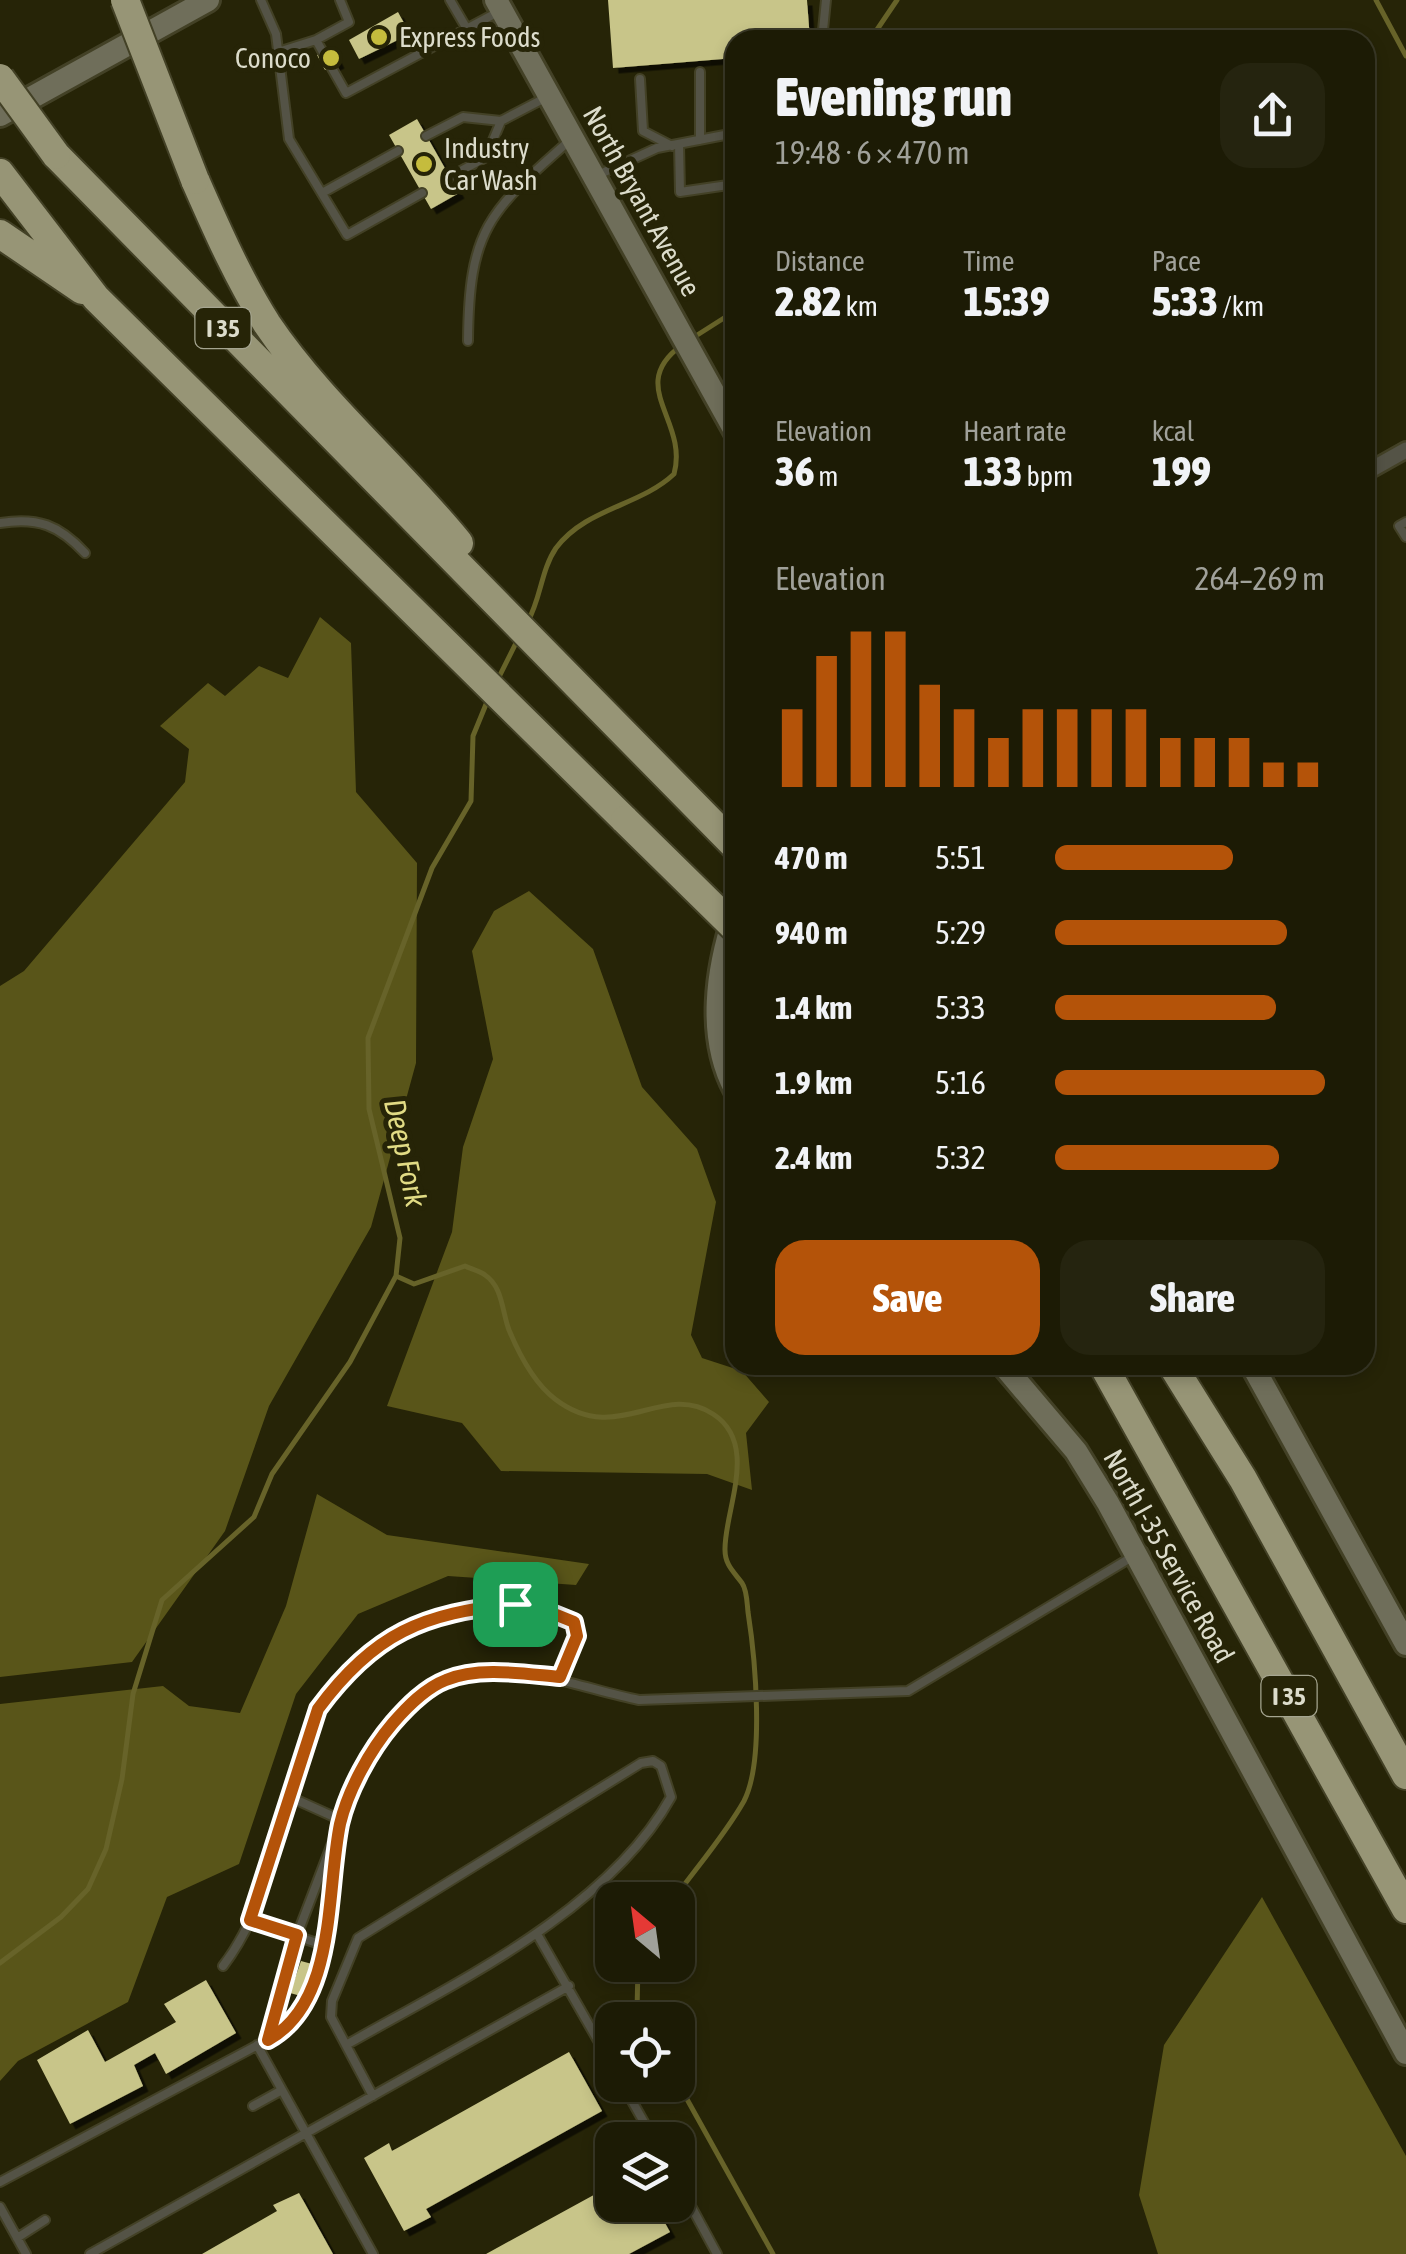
<!DOCTYPE html>
<meta charset="utf-8">
<style>
:root{--surface:#1c1b05;--page:#25240f;--text:#f1f3f6;--muted:#a0a19a;--line:#3a3927;--accent:#b45309}
body{margin:0;font-family:"Asap Condensed",sans-serif;background:var(--page);color:var(--text);height:100vh;display:flex;flex-direction:column;font-size:38px;white-space:nowrap}
*{box-sizing:border-box;margin:0}
p{font-size:32px;color:var(--muted)}
.icon{flex:none;width:55px;height:55px;fill:none;stroke:currentColor;stroke-width:2;stroke-linecap:round;stroke-linejoin:round}
.map{position:relative;flex:1;overflow:hidden}
.drawer{position:absolute;left:725px;top:30px;width:650px;height:1345px;display:flex;flex-direction:column;background:var(--surface);border-radius:30px;box-shadow:0 5px 15px #0003,0 0 0 2px var(--line)}
.drawer>*{flex:none}
.needle{width:65px;rotate:331deg}
.tools{position:absolute;left:595px;top:1882px;display:grid;gap:20px}
.tools a{display:grid;place-items:center;width:100px;height:100px;border-radius:20px;background:var(--surface);box-shadow:0 5px 15px #0003,0 0 0 2px var(--line);font-size:50px}
.pin{position:absolute;display:grid;place-items:center;width:85px;height:85px;color:#fff;margin:-42px;border-radius:20px;box-shadow:0 5px 15px #0006}
.round{display:grid;place-items:center;flex:none;width:105px;height:105px;border-radius:30px;background:var(--page)}
.headline{display:flex;align-items:center;justify-content:space-between;height:170px;padding:0 50px}
h1{font-size:55px;font-weight:800;line-height:75px}
.metrics{display:grid;grid-template-columns:repeat(3,1fr);gap:15px;height:170px;padding:10px 50px}
.metrics div{display:grid;align-content:center}
.metrics b{font-size:42px;font-weight:800}
.metrics small{font-size:28px;font-weight:400}
.metrics p{font-size:28px}
.chart{height:280px;padding:20px 50px}
.chart p{display:flex;justify-content:space-between}
.chart svg{width:100%;height:180px;margin-top:10px;stroke:var(--accent);stroke-width:6}
.action{display:flex;gap:20px;margin-top:auto;padding:20px 50px}
.action a{flex:1;height:115px;border-radius:30px;background:var(--accent);color:#fff;font-size:40px;font-weight:800;line-height:115px;text-align:center}
.action a+a{background:var(--page);color:var(--text)}
ul{padding:0 50px;list-style:none;font-size:32px}
li{display:grid;grid-template-columns:160px 120px 1fr;align-items:center;height:75px}
li i{height:25px;border-radius:12px;background:var(--accent)}
.map>svg:first-child{display:block}
.forest{fill:#595519}
.lines{fill:none;stroke-linecap:round;stroke-linejoin:round}
.stream{stroke:#676329;stroke-width:5}
.building{fill:#c8c589;filter:url(#shadow)}
.lane-casing{stroke:#434126;stroke-width:12}
.street-casing{stroke:#434126;stroke-width:20}
.secondary-casing{stroke:#434126;stroke-width:28}
.highway-casing{stroke:#434126;stroke-width:32}
.lane{stroke:#545346;stroke-width:8}
.street{stroke:#545346;stroke-width:15}
.secondary{stroke:#6f6e5a;stroke-width:22}
.highway{stroke:#979576;stroke-width:28}
.highway-bridge-casing{stroke:#434126;stroke-width:32;stroke-linecap:butt}
.highway-bridge{stroke:#979576;stroke-width:28}
.route-casing{stroke:#fff;stroke-width:20}
.route{stroke:#b45309;stroke-width:12}
.poi-dot{fill:#c5bc3d;stroke:#262407;stroke-width:4}
.labels{text-anchor:middle;stroke-width:10;stroke-linejoin:round;paint-order:stroke}
.shield{fill:#262407;stroke:#a5a590;stroke-width:2.5}
.shield-label{font-size:25px;font-weight:bold;fill:#dcdccb}
.poi-label{font-size:28px;fill:#dcdccb;stroke:#262407;text-anchor:start}
.street-label{font-size:28px;fill:#dcdccb;stroke:#262407}
.water-label{font-size:30px;font-style:italic;fill:#e1db84;stroke:#262407}
</style>
<div class="map">
<svg width="1406" height="2254" viewBox="0 0 1406 2254">
<defs>
<filter id="shadow"><feDropShadow dx="5.5" dy="5.5" stdDeviation="0" flood-color="#0009"/></filter>
</defs>
<rect width="100%" height="100%" fill="#262407"/>
<!-- forest -->
<path class="forest" d="M320,617l31,26 5,149 61,71 -1,200 -45,164 -102,179 -44,125 -93,131 -132,15v-691l24,-15 161,-189 4,-33 -29,-23 48,-43 17,13 34,-30 29,12z
M529,891l64,58 49,138 55,62 19,53 -25,133 11,23 40,13 27,31 -23,31 6,57 -45,-16 -206,-3 -39,-48 -75,-17 65,-174 11,-85 30,-88 -21,-108 22,-40z
M317,1494l70,41 202,29 -13,21 -128,-9 -90,38 -62,80 -57,170 -72,33 -39,105 -110,59 -18,20v-377l163,-18 26,20 51,7 46,-107z
M1262,1897l144,259v98h-248l-19,-59 25,-150z"/>
<g class="lines">
<!-- stream -->
<path class="stream" d="M1376,0l30,56
M870,40l27,-40
M691,339l44,-28
M528,621c13,-23 13,-51 28,-73 30,-40 84,-42 118,-74 15,-54 -49,-88 8,-129
M498,679l20,-40
M396,1276l18,8 51,-18c6,3 15,5 20,9 18,12 17,37 24,55 10,24 25,53 46,69 62,48 107,-18 158,15 47,30 11,97 12,136 0,15 9,22 17,33 5,7 5,20 6,29 7,45 17,148 -4,189 -19,34 -48,67 -71,99
M0,1963l61,-46 27,-28 18,-40 16,-70 11,-85 29,-94 92,-83 18,-43 78,-112 46,-86 4,-38 -31,-129 -1,-71 64,-170 39,-67 2,-65 16,-39
M638,1965l-1,46 5,9
M678,2083l95,171"/>
</g>
<!-- building -->
<path class="building" d="M608,0h199l3,40h-75v18l-122,10z
M398,12l12,22 -51,25 -10,-19z
M331,47l8,16 -14,7 -8,-15z
M417,119l42,74 -28,16 -42,-74z
M301,1961l11,3 -11,32 -11,-3z
M206,1980l30,53 -70,41 -11,-21 -21,12 9,21 -73,38 -33,-64 51,-30 17,32 71,-40 -12,-18z
M569,2052l33,59 -176,98 5,8 -27,14 -40,-73 25,-15 3,8z
M612,2185v20h43l15,27 -41,22h-143z
M299,2193l34,61h-131l75,-43 -4,-6z"/>
<g class="lines">
<!-- lane casing -->
<g class="lane-casing">
<path id="lane" d="M261,0l15,34 13,105 58,96 75,-42
M450,0l17,29
M316,40l30,53 154,-82
M822,40l4,-40
M278,52l38,-12 33,-18 -9,-22
M700,72v68
M640,79l3,52 29,15
M426,136l37,-19 38,4 44,-23
M679,144l1,48 55,-8
M598,175l59,-27 78,-15
M450,177l36,-20 15,-36
M322,193l76,-42
M468,341c1,-111 20,-129 101,-200
M1406,522l-7,4 7,11
M0,523c38,-6 59,2 85,30
M250,1921l73,24
M537,1934l75,131
M223,1966c89,-117 40,-301 218,-351 50,-14 85,-13 132,7l4,14 -17,41
M268,2040l29,-105 44,-115 -51,-23
M257,2045l116,209
M346,2045c109,-62 262,-134 325,-248l-10,-31 -8,-5 -12,2 -283,175 -26,63 -1,16 42,79
M623,2085l31,55
M253,2106l29,-16
M0,2182l290,-154c39,-64 35,-134 51,-205 11,-50 56,-123 105,-143 15,-6 43,-8 60,-7 47,1 88,18 133,27l269,-9 224,-134
M678,2182l39,72
M0,2207l26,47
M17,2238l28,-18
M90,2254l479,-268"/>
</g>
<!-- street casing -->
<g class="street-casing">
<path id="street" d="M1365,473l41,-23"/>
</g>
<!-- secondary casing -->
<g class="secondary-casing">
<path id="secondary" d="M496,0l239,431
M0,115l208,-115
M735,915c-18,54 -28,121 0,174
M1003,1365l73,86 32,52 298,550
M1252,1365l154,279"/>
</g>
<!-- highway casing -->
<g class="highway-casing">
<path id="highway" d="M56,155l679,691
M0,173l96,125 529,522
M195,180c22,50 43,98 72,144 54,80 131,144 192,219
M0,234l82,56
M1103,1365l303,544
M1172,1365l71,114 163,296"/>
</g>
<!-- lane -->
<use href="#lane" class="lane"/>
<!-- street -->
<use href="#street" class="street"/>
<!-- secondary -->
<use href="#secondary" class="secondary"/>
<!-- highway -->
<use href="#highway" class="highway"/>
<!-- highway-bridge casing -->
<g class="highway-bridge-casing">
<path id="highway-bridge" d="M125,0l70,180
M0,78l56,77
M625,820l110,108"/>
</g>
<!-- highway-bridge -->
<use href="#highway-bridge" class="highway-bridge"/>
</g>
<g class="lines">
<!-- route casing -->
<g class="route-casing">
<path id="route" d="M515,1604l17,1 42,17 3,14 -17,41c-35,-3 -81,-11 -114,3 -21,8 -39,27 -53,43 -23,27 -45,67 -53,101 -14,68 -3,178 -72,216l29,-105 -47,-15 68,-211c56,-76 105,-96 197,-105z"/>
</g>
<!-- route -->
<use href="#route" class="route"/>
</g>
<!-- markers -->
<g class="poi-dot">
<circle cx="379" cy="37" r="10"/>
<circle cx="331" cy="58" r="10"/>
<circle cx="424" cy="164" r="10"/>
</g>
<g class="labels">
<!-- shield labels -->
<g class="shield">
<rect x="195.5" y="308" width="55" height="40" rx="8"/>
<rect x="1261.5" y="1676" width="55" height="40" rx="8"/>
</g>
<g class="shield-label">
<text x="223" y="337">I 35</text>
<text x="1289" y="1705">I 35</text>
</g>
<!-- poi labels -->
<g class="poi-label">
<text x="399" y="47">Express Foods</text>
<text x="311" y="68" text-anchor="end">Conoco</text>
<text x="444" y="158">Industry<tspan x="444" dy="32">Car Wash</tspan></text>
</g>
<!-- street labels -->
<g class="street-label">
<text transform="translate(642 201) rotate(61)" y="10">North Bryant Avenue</text>
<text transform="translate(1169 1556) rotate(61)" y="10">North I-35 Service Road</text>
</g>
<!-- water labels -->
<g class="water-label">
<text transform="translate(405 1153) rotate(78)" y="10">Deep Fork</text>
</g>
</g>
</svg>
<div class="tools">
<a><svg class="needle" viewBox="-14 -14 28 28"><path d="M0-13l5 13h-10z" fill="#e53935"/><path d="M0 13l5-13h-10z" fill="#a0a19a"/></svg></a>
<a><svg class="icon" aria-label="locate" viewBox="0 0 24 24"><circle cx="12" cy="12" r="6"/><path d="M12 2v4M12 18v4M2 12h4M18 12h4"/></svg></a>
<a><svg class="icon" aria-label="layers" viewBox="0 0 24 24"><path d="M12 4l9 5-9 5-9-5zM3 14l9 5 9-5"/></svg></a>
</div>
<div class="pin" style="left:515px;top:1604px;background:#1e9e55"><svg class="icon" aria-label="arrive" viewBox="0 0 24 24"><path d="M6 21V4h12l-3 4 3 4H6"/></svg></div>
<section class="drawer">
<div class="headline"><div><h1>Evening run</h1><p>19:48 · 6 × 470 m</p></div><a class="round"><svg class="icon" aria-label="share" viewBox="0 0 24 24"><path d="M12 15V3M7 8l5-5 5 5M5 13v7h14v-7"/></svg></a></div>
<div class="metrics">
<div><p>Distance</p><b>2.82<small> km</small></b></div>
<div><p>Time</p><b>15:39</b></div>
<div><p>Pace</p><b>5:33<small> /km</small></b></div>
</div>
<div class="metrics">
<div><p>Elevation</p><b>36<small> m</small></b></div>
<div><p>Heart rate</p><b>133<small> bpm</small></b></div>
<div><p>kcal</p><b>199</b></div>
</div>
<div class="chart"><p><span>Elevation</span>264–269 m</p>
<svg viewBox="0 0 160 44" preserveAspectRatio="none"><path d="M5 44V25M15 44V12M25 44V6M35 44V6M45 44V19M55 44V25M65 44V32M75 44V25M85 44V25M95 44V25M105 44V25M115 44V32M125 44V32M135 44V32M145 44V38M155 44V38"/></svg>
</div>
<ul>
<li><b>470 m</b>5:51<i style="width:66%"></i></li>
<li><b>940 m</b>5:29<i style="width:86%"></i></li>
<li><b>1.4 km</b>5:33<i style="width:82%"></i></li>
<li><b>1.9 km</b>5:16<i style="width:100%"></i></li>
<li><b>2.4 km</b>5:32<i style="width:83%"></i></li>
</ul>
<div class="action"><a>Save</a><a>Share</a></div>
</section>
</div>
